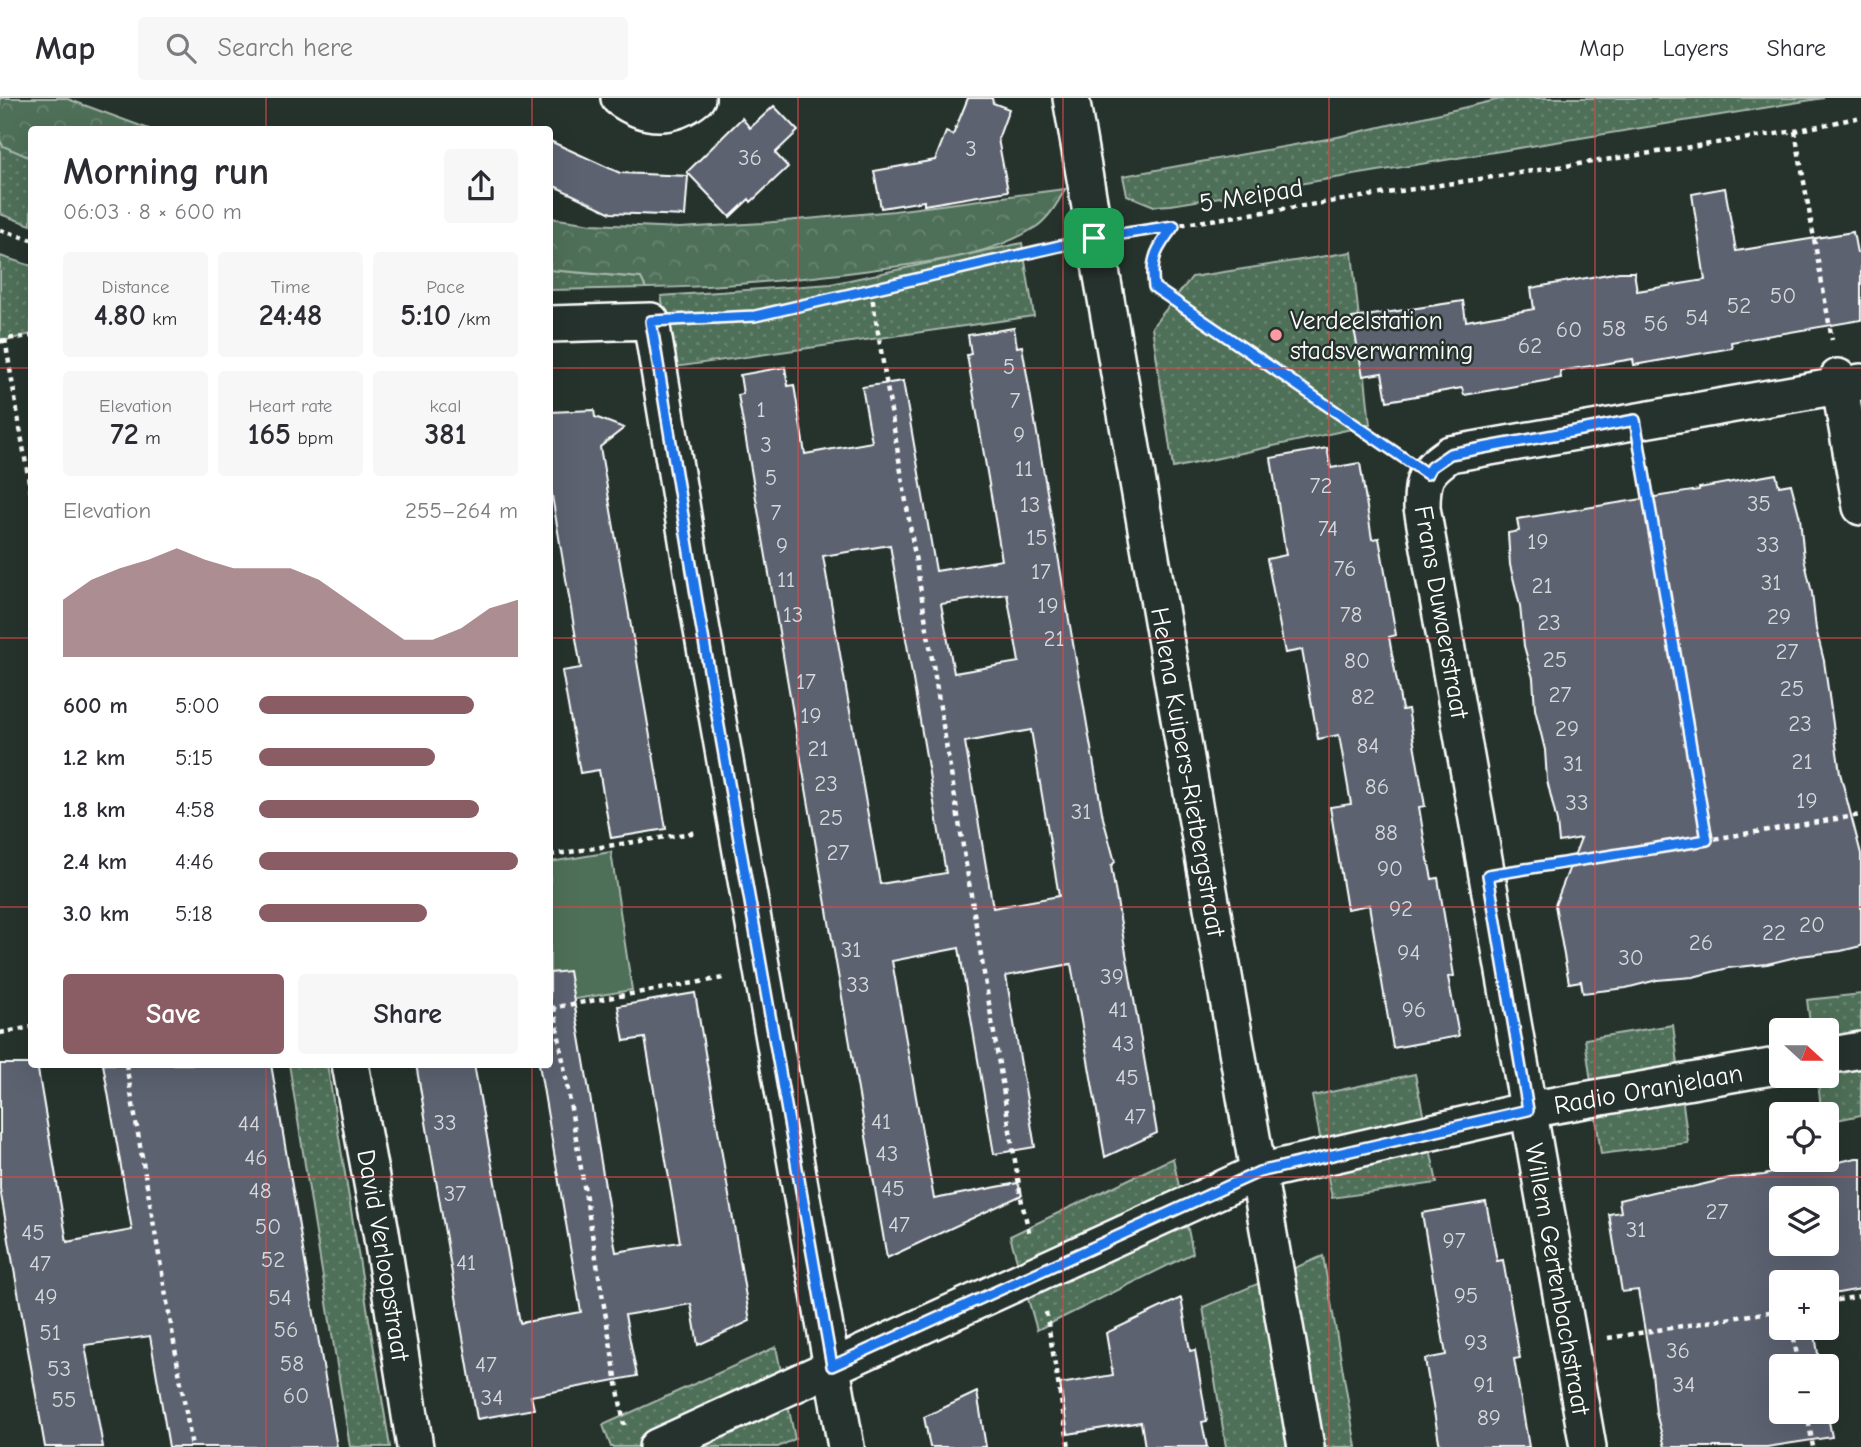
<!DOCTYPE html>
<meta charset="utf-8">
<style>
:root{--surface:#fff;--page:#f7f7f7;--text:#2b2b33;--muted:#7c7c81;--line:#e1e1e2;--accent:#8a5d65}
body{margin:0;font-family:"Comic Neue",sans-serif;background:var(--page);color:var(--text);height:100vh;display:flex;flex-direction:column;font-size:26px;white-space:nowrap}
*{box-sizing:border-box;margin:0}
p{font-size:23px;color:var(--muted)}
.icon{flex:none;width:38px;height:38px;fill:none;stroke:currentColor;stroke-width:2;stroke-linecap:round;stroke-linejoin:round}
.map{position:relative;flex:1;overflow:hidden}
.side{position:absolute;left:28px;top:28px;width:525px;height:942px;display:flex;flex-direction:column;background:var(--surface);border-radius:7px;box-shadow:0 7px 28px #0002}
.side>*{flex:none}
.needle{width:46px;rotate:111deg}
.tools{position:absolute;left:1769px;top:920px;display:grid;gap:14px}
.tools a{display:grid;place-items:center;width:70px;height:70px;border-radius:7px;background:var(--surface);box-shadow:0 7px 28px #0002;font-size:35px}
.pin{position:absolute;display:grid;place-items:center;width:60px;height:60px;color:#fff;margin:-30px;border-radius:14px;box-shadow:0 4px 10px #0006}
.round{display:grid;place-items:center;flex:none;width:74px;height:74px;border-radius:7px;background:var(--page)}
.overview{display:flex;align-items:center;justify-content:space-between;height:119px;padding:0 35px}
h1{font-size:38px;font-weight:600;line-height:52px}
.stats{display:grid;grid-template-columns:repeat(3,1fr);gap:10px;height:119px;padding:7px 35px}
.stats div{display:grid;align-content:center;border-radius:7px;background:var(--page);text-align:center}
.stats b{font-size:30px;font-weight:600}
.stats small{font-size:19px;font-weight:400}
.stats p{font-size:19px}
.chart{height:196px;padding:14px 35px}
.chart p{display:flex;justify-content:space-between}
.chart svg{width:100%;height:126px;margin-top:7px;fill:var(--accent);opacity:.7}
.action{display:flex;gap:14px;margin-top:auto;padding:14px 35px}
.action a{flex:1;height:80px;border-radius:7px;background:var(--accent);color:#fff;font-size:28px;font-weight:600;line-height:80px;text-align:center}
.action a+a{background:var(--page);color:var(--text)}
ul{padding:0 35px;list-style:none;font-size:23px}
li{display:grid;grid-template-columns:112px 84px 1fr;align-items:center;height:52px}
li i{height:18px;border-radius:9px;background:var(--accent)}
header{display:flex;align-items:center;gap:42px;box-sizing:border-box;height:98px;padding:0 35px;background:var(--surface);border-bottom:2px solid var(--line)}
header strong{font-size:33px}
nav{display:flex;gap:38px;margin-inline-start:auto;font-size:24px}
.search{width:490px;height:63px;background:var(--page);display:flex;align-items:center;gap:18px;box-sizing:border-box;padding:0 24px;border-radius:7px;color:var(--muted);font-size:26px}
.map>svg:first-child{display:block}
.grass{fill:url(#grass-dots);stroke:#a7b7ac;stroke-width:2}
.forest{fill:url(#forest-crowns);stroke:#a7b7ac;stroke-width:2}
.park{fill:#4f6f59;stroke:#a7b7ac;stroke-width:2}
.building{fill:#5b6270;stroke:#fff;stroke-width:2;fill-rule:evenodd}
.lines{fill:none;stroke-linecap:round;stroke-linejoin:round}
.street-casing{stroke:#fff;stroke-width:40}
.path{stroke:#fff;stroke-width:4.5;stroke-dasharray:5 5;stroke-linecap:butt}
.street{stroke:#26332d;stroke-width:35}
.route-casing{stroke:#fff;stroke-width:14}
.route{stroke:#1a73e8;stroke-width:9}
.grid{fill:none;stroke:#dc4848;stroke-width:2;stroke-opacity:0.55}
.poi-dot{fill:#ff9aa2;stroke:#26332d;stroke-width:2.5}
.labels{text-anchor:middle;stroke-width:5;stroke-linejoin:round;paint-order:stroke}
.number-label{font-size:23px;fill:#d6d8db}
.street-label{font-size:26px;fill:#fff;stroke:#26332d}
.poi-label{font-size:26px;fill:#fff;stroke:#26332d;text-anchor:start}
</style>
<header>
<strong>Map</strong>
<div class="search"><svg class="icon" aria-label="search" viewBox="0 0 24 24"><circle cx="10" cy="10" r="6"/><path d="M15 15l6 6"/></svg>Search here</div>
<nav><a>Map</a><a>Layers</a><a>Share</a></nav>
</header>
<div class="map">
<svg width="1861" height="1349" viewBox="0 0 1861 1349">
<defs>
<pattern id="grass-dots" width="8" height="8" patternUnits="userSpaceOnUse" patternTransform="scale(1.75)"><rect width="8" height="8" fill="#4f6f59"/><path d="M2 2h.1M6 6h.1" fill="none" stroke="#698572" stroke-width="1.8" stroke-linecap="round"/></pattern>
<pattern id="forest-crowns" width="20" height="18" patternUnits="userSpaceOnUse" patternTransform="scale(1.75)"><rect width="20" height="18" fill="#4f6f59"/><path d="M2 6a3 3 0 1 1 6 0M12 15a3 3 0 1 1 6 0" fill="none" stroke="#698572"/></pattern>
</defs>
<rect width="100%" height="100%" fill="#26332d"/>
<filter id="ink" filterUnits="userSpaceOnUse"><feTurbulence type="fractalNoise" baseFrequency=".0143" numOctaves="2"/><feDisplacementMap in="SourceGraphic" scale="14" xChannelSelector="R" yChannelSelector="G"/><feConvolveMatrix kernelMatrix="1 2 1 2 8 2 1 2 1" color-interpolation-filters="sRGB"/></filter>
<g filter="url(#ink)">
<!-- grass -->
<path class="grass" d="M1505,0h319l-653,107 -17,1 -27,-11 -4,-19 210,-38z
M0,42l4,6 27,12v67l-31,-11z
M1022,145l12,73 -359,51 -14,-71 170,-12z
M1352,154l18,173 -197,43 -21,-141 40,-50z
M0,158l32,10 -1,68 -31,8z
M550,172l91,8 5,10 -96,2z
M1861,896v121l-34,7v-7h-5l-5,-39h10v-45h-16l-4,-31z
M1673,927l15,118 -87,11 -16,-115z
M289,966h38l63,383h-40z
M1415,976l22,109 -105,15 -20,-102z
M1173,1060l20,95 -156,77 -27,-94z
M1323,1158l33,191h-130l-23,-140z
M776,1249l19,92 -17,8h-167l-8,-22z"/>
<!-- forest -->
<path class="forest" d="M0,0h65l84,31 -117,1 -1,28 -28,-12 -3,-6z
M1065,91c-7,14 -16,29 -29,38 -49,31 -109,35 -165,43 -75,10 -149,17 -225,18l-5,-10 -91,-8v-52l42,6 88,4 83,-5 131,-12z"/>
<!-- park -->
<path class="park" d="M611,754l21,138 -82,13v-141z"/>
<!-- building -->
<path class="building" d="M968,0h24l1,5 16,6 -11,30 10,52 -84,14v-4l-43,7 -7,-37 61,-11 11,-28 7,3z
M774,8l24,25 -23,22 13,14 -37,35 -2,-3 -19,18 -43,-45 55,-54 8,10z
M550,43l70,32 68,3 -3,40 -74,-3 -61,-29z
M1725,90l11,63 117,-19 4,21h4v67l-130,22 1,6 -98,17 -1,-6 -73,12 1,7 -97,17 -2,-7 -75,13 -5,-28 -19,3 -11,-58 111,-17 3,20 68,-12 -3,-21 88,-16h15l3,19 68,-11 -13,-86z
M1014,230l3,19 5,-1 81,472 12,44 -4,4 46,267 -52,24 -34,-193 -65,12 29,171 -41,7 -35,-206 -67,13 42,238 84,-16 4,12 -135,63 -143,-829 -6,-34 5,-1 -3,-19 45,-8 3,19 6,-1 11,69 67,-12 -10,-55 41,-6 33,190 66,-11 -35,-205 4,-1 -3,-19zM890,447l56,328 -66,11 -57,-328zM1007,496l12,68 -65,11 -13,-69zM1031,632l28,166 -66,12 -28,-166z
M594,312l1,7 29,11 -24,19 66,382 -55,9 -12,-68 -19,3 -18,-102 19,-3 -31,-184v-72z
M1327,350l4,20 29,-5 12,76 7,-1 17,97 -7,2 13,73 6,-1 17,97 -6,1 6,37 7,35 6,-1 16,98 -6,1 11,59 -66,12 -24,-143 -22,4 -17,-102 21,-3 -12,-69 -21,4 -16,-89 -17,3 -18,-94 19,-4 -15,-97z
M1776,376l3,12 12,-2 9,34 4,40 8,35 4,36 8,32 16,112 21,81v92l-20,5 -41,5 -33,8 -39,4 -35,9 -36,3 -31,8 -43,5 -2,-12 -12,2 -14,-78 26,-67 -22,4 -2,-20 -10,-42 -2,-30 -10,-41 -2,-31 -9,-32 -4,-40 -10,-41 -2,-32 11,-2 -2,-12 182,-29v-2z
M569,873l47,281 64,-10 -35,-204 -21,3 -6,-35 77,-13 55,328 -52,24 -7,-41 -66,11 12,61 -106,20 3,13 -57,10 -61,-355h58l46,259 61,-11 -42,-248h11v-91z
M0,966h37l30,178 65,-12 -29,-166h168l66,383h-168l-19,-111 -65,9 18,102h-58l-45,-258z
M1856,1060h5v131l-34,6v-12h-45v45h32l6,39h-38v45l45,-1 5,26 -65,10h-102l-9,-34 -4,-40 -14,-83 -16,2 -13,-78 12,-2 -2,-12 38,-9 35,-4 38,-9 34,-3 41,-10 30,-2zM1782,1101h45v45h-45z
M1486,1104l11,59 6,-1 17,98 -6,1 15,88h-89l-15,-88 21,-4 -24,-142z
M1181,1200l9,53 5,-1 12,71 -5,1 5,25h-62l-4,-25 -73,12 -8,-50 53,-9 -7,-42z
M977,1294l9,55h-56l-6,-30z"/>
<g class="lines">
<!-- street casing -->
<g class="street-casing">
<g id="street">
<path d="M619,0c26,19 53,21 78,0"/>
<path id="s1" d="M1071,0l235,1349"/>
<path d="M550,226l101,-3 49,298 146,828"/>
<path d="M1838,279l23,130"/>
<path d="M1827,958l34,-6"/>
<path id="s2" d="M350,966l31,168 34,215"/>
<path id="s3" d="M657,1349l602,-275 269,-62 254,-45"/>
<path d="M1588,1349l-166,-939c0,-30 3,-37 28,-54l411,-72"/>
</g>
</g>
<!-- path -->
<path class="path" d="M1795,33l37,209
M1174,128c-17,22 -24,32 -20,61l240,165
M0,132l32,10
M1132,134l663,-101 66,-14
M871,192l151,913 8,32
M690,221l66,-3 303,-70
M5,241l27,161
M0,244l5,-3 27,-3
M1642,363l65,379
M550,757l148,-23
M1527,771l334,-54
M554,909l70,418
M550,910l173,-30
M0,935l32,-6
M126,966l66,383
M1827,1204l34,-6
M1046,1214l23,135
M1792,1230l7,39
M1608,1240l174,-28
M1807,1314l6,35"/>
<!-- street -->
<use href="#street" class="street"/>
</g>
</g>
<g class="lines" filter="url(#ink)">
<!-- route casing -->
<g class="route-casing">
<path id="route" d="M1174,128c-17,22 -24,32 -20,61l273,187 4,-7 19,-13 185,-34 72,420 -219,35 40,235 -269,62 -427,194 -132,-747 -49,-298 104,-5 339,-78z"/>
</g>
<!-- route -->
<use href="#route" class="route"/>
</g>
<!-- grid -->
<path class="grid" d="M266,0v32M532,0v32M798,0v1349M1063,0v1349M1329,0v1349M1595,0v1349M0,270h32M550,270h1311M0,540h32M550,540h1311M0,809h32M550,809h1311M266,966v383M532,966v383M0,1079h1861"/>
<!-- markers -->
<circle class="poi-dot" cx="1276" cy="237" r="7"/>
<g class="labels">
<!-- number labels -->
<g class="number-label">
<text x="971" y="58">3</text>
<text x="750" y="67">36</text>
<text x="1783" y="205">50</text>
<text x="1739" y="215">52</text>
<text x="1697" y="227">54</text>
<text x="1656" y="233">56</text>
<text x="1614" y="238">58</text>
<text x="1569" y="239">60</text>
<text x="1530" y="255">62</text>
<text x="1009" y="276">5</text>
<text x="1015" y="310">7</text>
<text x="761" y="319">1</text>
<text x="1019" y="344">9</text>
<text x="766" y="354">3</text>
<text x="1024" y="378">11</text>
<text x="771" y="387">5</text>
<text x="1321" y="395">72</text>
<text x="1759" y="413">35</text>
<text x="1030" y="414">13</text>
<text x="776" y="422">7</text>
<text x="1328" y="438">74</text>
<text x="1037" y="447">15</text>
<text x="1538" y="451">19</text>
<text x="1768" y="454">33</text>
<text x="782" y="455">9</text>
<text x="1345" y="478">76</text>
<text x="1041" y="481">17</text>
<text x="786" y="489">11</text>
<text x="1771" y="492">31</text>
<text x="1542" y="495">21</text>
<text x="1048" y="515">19</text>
<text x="793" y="524">13</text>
<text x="1351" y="524">78</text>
<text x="1779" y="526">29</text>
<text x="1549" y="532">23</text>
<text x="1054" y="548">21</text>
<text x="1787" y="561">27</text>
<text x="1555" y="569">25</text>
<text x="1357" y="570">80</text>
<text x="806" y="591">17</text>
<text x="1792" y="598">25</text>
<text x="1560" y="604">27</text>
<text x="1363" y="606">82</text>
<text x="811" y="625">19</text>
<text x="1800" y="633">23</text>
<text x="1567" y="638">29</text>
<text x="1368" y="655">84</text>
<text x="818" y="658">21</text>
<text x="1802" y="671">21</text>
<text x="1573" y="673">31</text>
<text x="826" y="693">23</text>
<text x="1377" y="696">86</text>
<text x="1807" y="710">19</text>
<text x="1577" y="712">33</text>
<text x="1081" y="721">31</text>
<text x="831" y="727">25</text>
<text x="1386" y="742">88</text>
<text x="838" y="762">27</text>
<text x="1390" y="778">90</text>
<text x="1401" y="818">92</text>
<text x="1812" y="834">20</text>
<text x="1774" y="842">22</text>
<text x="1701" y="852">26</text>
<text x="851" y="859">31</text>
<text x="1409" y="862">94</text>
<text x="1631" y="867">30</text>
<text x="1112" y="886">39</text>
<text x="858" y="894">33</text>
<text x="1118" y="919">41</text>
<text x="1414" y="919">96</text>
<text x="1123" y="953">43</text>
<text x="1127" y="987">45</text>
<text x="1135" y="1026">47</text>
<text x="881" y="1031">41</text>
<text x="445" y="1032">33</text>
<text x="249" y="1033">44</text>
<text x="887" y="1063">43</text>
<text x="256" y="1067">46</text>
<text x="893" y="1098">45</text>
<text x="260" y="1100">48</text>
<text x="455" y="1103">37</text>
<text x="1717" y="1121">27</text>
<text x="899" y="1134">47</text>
<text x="268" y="1136">50</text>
<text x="1636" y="1139">31</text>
<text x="33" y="1142">45</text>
<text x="1454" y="1150">97</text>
<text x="273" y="1169">52</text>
<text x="466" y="1172">41</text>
<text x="40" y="1173">47</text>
<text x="1466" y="1205">95</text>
<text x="46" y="1206">49</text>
<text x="280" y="1207">54</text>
<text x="286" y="1239">56</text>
<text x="50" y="1242">51</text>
<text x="1476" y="1252">93</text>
<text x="1678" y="1260">36</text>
<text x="292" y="1273">58</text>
<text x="486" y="1274">47</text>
<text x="59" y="1278">53</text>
<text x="1484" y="1294">91</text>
<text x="1684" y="1294">34</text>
<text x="296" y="1305">60</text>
<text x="492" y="1307">34</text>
<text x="64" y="1309">55</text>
<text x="1489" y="1327">89</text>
</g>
<!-- street labels -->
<g class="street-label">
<text transform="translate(1251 97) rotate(-9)" y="9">5 Meipad</text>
<text transform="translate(1442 514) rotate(80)" y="9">Frans Duwaerstraat</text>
<text dy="9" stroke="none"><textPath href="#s1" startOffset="684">Helena Kuipers-Rietbergstraat</textPath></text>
<text dy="9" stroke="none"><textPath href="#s3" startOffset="1060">Radio Oranjelaan</textPath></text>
<text dy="9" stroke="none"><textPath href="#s2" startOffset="194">David Verloopstraat</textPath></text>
<text transform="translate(1558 1181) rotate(80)" y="9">Willem Gertenbachstraat</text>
</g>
<!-- poi labels -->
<g class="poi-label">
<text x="1290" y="231">Verdeelstation<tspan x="1290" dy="30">stadsverwarming</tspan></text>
</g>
</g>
</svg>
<div class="tools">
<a><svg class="needle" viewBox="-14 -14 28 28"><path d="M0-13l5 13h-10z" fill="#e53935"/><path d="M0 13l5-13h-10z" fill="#7c7c81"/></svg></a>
<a><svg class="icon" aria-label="locate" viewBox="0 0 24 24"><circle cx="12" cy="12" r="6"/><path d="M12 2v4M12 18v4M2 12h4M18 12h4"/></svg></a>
<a><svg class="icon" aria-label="layers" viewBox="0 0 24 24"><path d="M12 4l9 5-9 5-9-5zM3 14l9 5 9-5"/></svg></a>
<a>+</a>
<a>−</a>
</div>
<div class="pin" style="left:1094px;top:140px;background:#1e9e55"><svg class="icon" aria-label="arrive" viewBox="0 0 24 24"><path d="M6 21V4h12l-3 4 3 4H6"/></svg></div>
<section class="side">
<div class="overview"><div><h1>Morning run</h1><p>06:03 · 8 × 600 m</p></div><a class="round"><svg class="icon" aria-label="share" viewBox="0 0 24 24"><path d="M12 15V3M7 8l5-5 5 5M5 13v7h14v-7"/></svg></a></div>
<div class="stats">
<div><p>Distance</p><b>4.80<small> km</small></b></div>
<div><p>Time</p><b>24:48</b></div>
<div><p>Pace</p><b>5:10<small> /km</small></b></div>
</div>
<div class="stats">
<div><p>Elevation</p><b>72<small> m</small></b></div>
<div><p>Heart rate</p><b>165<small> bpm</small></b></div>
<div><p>kcal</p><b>381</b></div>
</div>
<div class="chart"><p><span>Elevation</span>255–264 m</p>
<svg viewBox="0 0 160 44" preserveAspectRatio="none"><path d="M0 44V24L10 17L20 13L30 10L40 6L50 10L60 13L70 13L80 13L90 17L100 24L110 31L120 38L130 38L140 34L150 27L160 24V44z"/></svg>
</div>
<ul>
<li><b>600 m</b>5:00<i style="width:83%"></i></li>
<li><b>1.2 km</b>5:15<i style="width:68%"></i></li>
<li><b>1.8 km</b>4:58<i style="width:85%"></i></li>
<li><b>2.4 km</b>4:46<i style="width:100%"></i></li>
<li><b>3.0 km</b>5:18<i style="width:65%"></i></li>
</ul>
<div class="action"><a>Save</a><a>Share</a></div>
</section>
</div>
